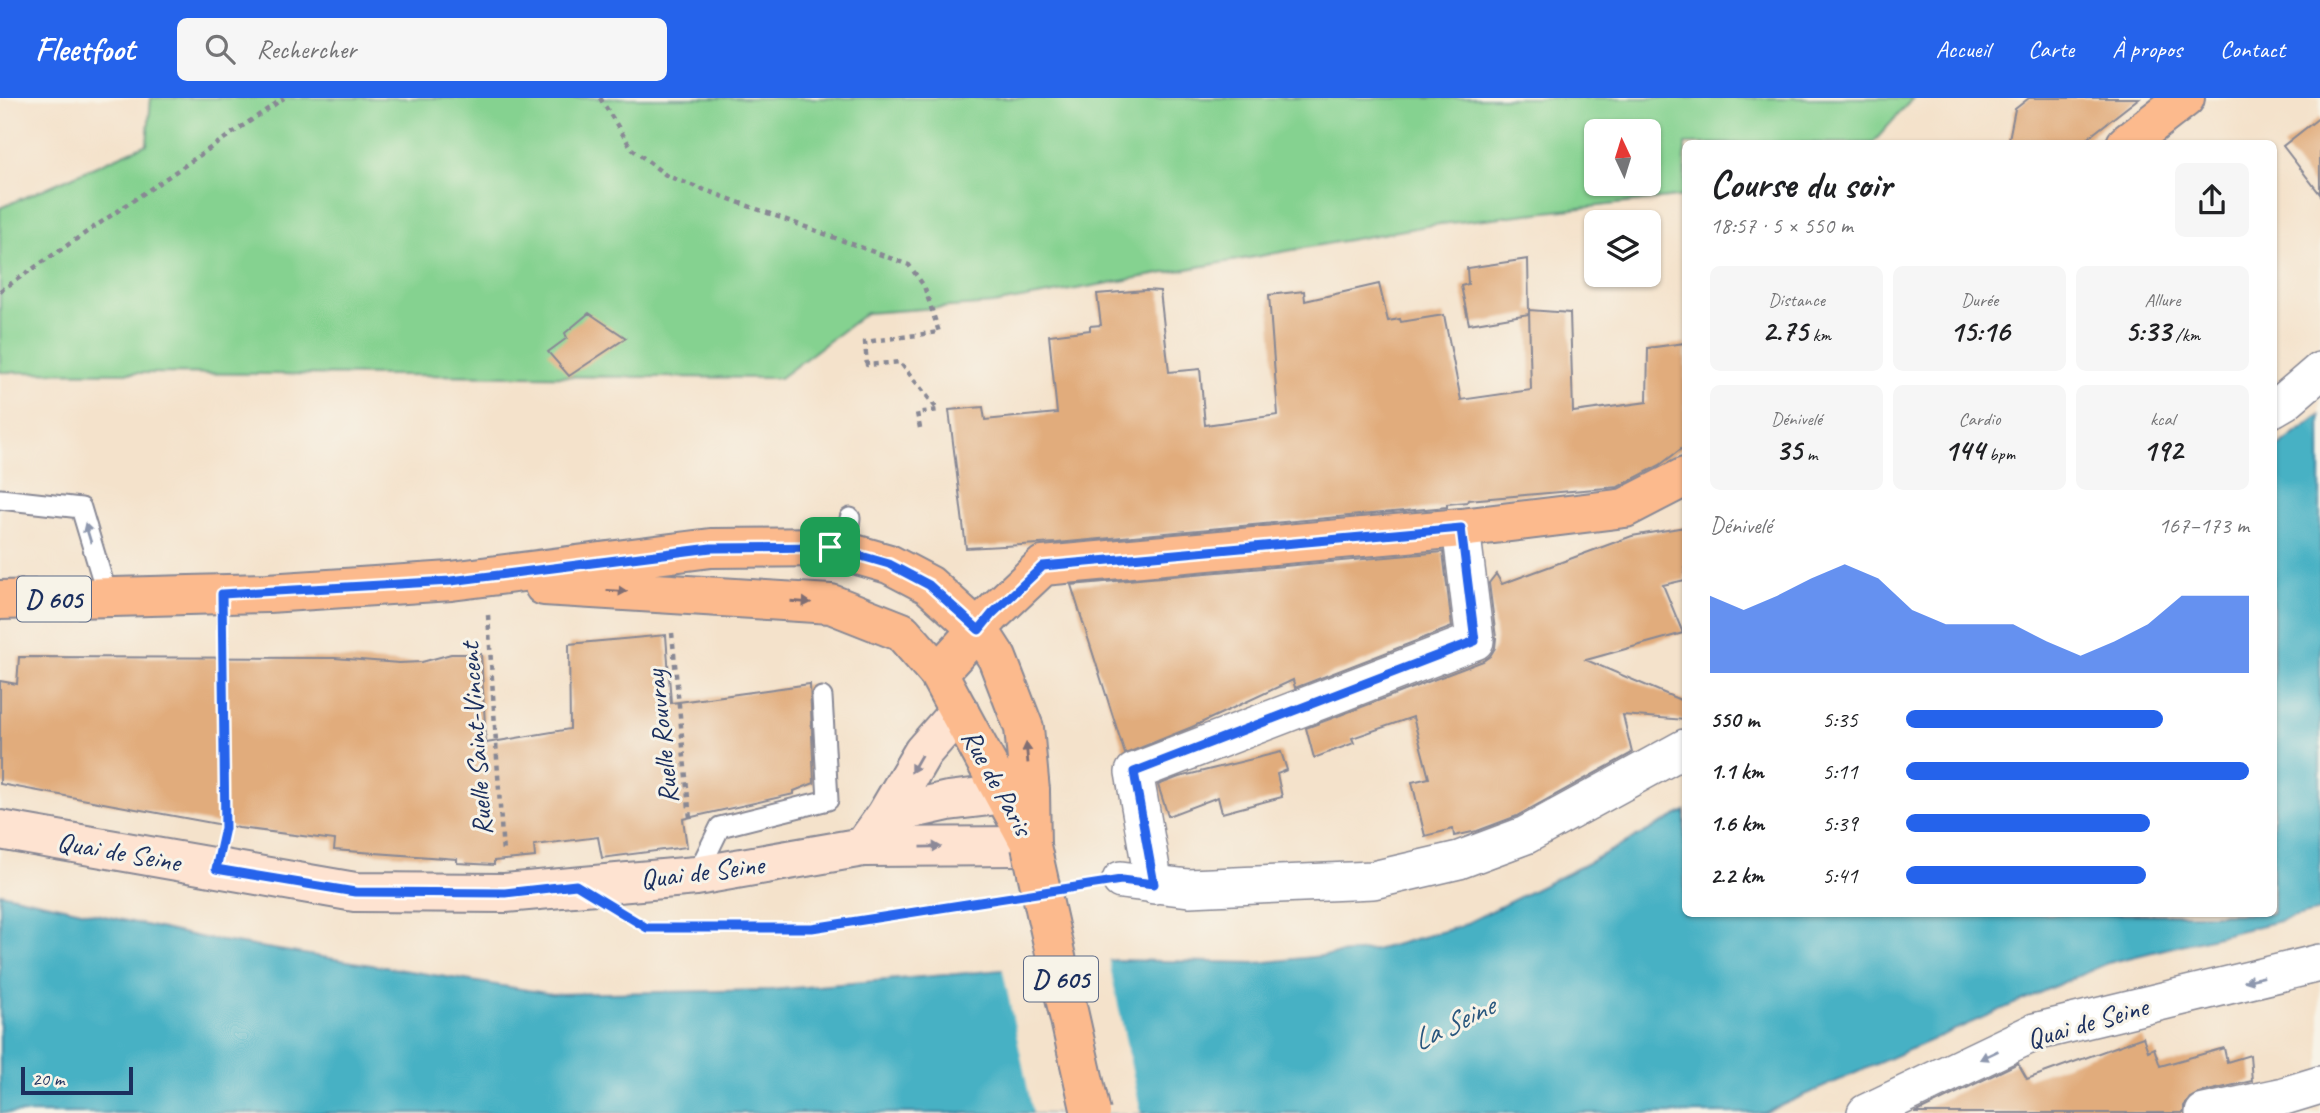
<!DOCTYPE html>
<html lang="fr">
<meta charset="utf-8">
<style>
:root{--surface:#fff;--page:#f6f6f6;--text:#202124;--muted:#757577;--accent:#2563eb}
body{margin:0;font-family:Caveat,sans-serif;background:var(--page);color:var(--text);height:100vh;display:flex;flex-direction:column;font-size:26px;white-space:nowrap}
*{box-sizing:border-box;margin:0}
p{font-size:23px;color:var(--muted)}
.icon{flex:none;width:38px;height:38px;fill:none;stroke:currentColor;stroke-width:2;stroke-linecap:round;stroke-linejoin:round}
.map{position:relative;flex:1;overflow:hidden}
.sheet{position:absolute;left:1682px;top:42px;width:595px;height:777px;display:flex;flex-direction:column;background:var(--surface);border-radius:10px;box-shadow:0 2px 5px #0004}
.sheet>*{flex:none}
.needle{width:46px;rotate:356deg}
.tools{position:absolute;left:1584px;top:21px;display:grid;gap:14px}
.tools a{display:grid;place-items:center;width:77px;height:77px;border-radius:10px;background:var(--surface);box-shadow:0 2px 5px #0004;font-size:35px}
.scale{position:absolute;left:21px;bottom:18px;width:112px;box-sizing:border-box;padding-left:7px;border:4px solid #1b2f5e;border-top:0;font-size:19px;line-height:24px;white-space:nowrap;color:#1b2f5e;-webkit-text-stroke:5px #f7f3e8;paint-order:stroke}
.pin{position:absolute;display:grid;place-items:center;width:60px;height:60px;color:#fff;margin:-30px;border-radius:14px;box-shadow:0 4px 10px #0006}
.round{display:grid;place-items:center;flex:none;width:74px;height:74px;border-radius:10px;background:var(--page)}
.headline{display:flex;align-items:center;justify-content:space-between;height:119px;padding:0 28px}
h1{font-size:38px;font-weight:700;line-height:52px}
.figures{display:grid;grid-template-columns:repeat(3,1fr);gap:10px;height:119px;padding:7px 28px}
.figures div{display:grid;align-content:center;border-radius:10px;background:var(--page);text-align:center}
.figures b{font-size:30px;font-weight:700}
.figures small{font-size:19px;font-weight:400}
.figures p{font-size:19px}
.chart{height:196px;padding:14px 28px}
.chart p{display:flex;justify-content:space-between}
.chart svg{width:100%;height:126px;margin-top:7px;fill:var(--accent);opacity:.7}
ul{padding:0 28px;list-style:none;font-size:23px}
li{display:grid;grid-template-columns:112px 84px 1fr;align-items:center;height:52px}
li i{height:18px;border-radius:9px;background:var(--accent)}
header{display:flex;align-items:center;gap:42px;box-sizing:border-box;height:98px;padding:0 35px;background:var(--accent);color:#fff}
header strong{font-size:33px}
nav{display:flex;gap:38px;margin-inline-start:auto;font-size:24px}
.search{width:490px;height:63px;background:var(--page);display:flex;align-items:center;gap:18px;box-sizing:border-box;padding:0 24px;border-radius:10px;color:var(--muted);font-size:26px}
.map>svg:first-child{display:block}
.green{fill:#85d290;stroke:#508077;stroke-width:2;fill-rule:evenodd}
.water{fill:#46b1c4;stroke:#307091;stroke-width:2}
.pier{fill:#f4e2cb}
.building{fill:#e1ac7c}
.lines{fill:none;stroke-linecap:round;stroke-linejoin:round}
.lane-casing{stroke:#888894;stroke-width:23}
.street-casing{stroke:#888894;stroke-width:40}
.secondary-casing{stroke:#888894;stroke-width:42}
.primary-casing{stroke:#888894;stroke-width:42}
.path{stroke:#888894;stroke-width:4.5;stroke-dasharray:5 5;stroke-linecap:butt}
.lane{stroke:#fff;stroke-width:19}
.street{stroke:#fff;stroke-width:37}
.secondary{stroke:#fee3d1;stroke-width:38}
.primary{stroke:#fcba8d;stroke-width:38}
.primary-bridge-casing{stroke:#888894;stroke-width:42;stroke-linecap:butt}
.primary-bridge{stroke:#fcba8d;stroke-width:38}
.oneway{fill:#8d97ae}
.oneway2{fill:#806e73}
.oneway3{fill:#8c8998}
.route-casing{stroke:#fff;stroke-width:14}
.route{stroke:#2563eb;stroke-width:9}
.labels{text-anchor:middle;stroke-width:6;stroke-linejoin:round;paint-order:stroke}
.shield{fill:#f7f3e8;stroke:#5d6a87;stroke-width:2}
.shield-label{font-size:26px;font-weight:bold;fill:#1b2f5e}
.street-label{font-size:28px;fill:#1b2f5e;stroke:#f7f3e8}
.water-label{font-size:30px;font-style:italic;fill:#28567d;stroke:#f7f3e8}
</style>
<header>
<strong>Fleetfoot</strong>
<div class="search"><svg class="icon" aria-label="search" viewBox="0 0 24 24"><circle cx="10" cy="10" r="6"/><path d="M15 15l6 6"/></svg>Rechercher</div>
<nav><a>Accueil</a><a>Carte</a><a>À propos</a><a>Contact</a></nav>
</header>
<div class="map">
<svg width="2320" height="1015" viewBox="0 0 2320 1015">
<rect width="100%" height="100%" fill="#f7f3e8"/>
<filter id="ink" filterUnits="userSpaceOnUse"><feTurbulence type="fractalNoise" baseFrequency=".0143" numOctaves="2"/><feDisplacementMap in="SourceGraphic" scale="14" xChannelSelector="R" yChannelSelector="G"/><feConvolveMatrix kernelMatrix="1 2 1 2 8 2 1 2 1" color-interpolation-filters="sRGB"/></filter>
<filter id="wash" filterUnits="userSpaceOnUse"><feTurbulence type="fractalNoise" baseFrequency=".00686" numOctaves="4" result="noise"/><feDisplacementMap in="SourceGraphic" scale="28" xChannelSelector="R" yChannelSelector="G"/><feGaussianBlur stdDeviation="1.57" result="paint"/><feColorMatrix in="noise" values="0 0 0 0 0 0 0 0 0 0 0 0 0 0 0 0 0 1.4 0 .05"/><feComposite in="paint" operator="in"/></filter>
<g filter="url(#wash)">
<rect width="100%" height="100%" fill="#f4e2cb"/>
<!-- green -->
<path class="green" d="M151,0h1762l-40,45 -188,1v52l-253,29 -439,79 -127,9 -86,65 -780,-6v-164l147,-64zM1596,33h52v53h-52z"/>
<!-- water -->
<path class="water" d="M2320,317v496l-212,52 -344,150h-1764v-220l204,45 348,56 219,-4 346,-30 141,3 117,-13 84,-23 125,-62 101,-54v103h588v-463z"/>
<!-- pier -->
<path class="pier" d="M1108,859l33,156h-108l-31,-147z"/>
<g id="blocks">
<!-- building -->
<path class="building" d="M2029,0h110l-59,46h-72l7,-35z
M2320,19v77l-37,-48z
M1528,161l1,55 -60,10 -8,-38 7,-2 -1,-16z
M1379,186l9,37 12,-2 1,3 43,-7 17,85 70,-10 -2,-80 41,3 3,99 74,-10 1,-54 37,-5v103l-25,19 -42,22 -150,13 -1,2 -20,2v3l-390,36 -91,5 -17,-138 34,-3 2,13 72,-7 -8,-78 41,-5v-4l11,-1 -4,-31 49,-4 14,1 9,81 31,-3 5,56 73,-10 -9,-120 35,-4 1,10z
M589,215l37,25 -57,38 -21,-24 19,-14 -2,-5z
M1685,429v53l-22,5 20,48 -97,27 99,42v18l-62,-5 9,38 -115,63 -40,15 -23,5 -1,-7 -28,7 -13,-54 17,-4 -16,-61 -61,21 2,5 -40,15 -8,-30 177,-67 7,-5 5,-8 1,-10 -7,-55 7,-9 6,10 130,-48z
M1443,454l9,75 -157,61 -2,-8 -101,47 -67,27 -54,-169z
M666,537l5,68 139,-19 4,99 -20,8v3l-111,25 4,28 -85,11 -4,-21 -64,8 1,12 -41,4v4l-37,-2v-4l-123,-9 1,-10 -96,-12 -239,-44v-103l17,3 2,-27 316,1 64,5 23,-1 29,-8h30l5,89 84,-14 -1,-85z
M1281,654l6,18 -10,4 5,23 -60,16 -4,-16 -50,19 -10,-31 21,-8z
M2143,939l5,14 6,-3 6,18 64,-18 3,14 23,-7 2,26 -53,12 -9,5 -6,8v7h-269l103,-50 9,16z"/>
</g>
</g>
<g filter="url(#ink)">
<use href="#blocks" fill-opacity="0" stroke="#888894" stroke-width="2"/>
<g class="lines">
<!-- lane casing -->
<g class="lane-casing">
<path id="lane" d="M0,401l81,9 27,90
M846,454l4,-34
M696,778l24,-49 108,-27 -6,-103"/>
</g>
<!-- street casing -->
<g class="street-casing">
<path id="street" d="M2273,310l12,-7 35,-30
M1121,782l68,8 184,-8 86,-20 67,-25 159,-87
M1154,787l-20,-113 341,-131 -14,-113
M1866,1015l169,-81 285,-69
M2204,1015l80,-17 36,-11"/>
</g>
<!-- secondary casing -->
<g class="secondary-casing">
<path id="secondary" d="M886,717l62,-14 82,-10
M0,732l355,62 150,1 191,-17 167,-29 168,-1
M863,749l23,-32 37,-63 36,-41"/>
</g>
<!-- primary casing -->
<g class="primary-casing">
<path id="primary" d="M2126,46l59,-46
M544,488l287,18 71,28 36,41 92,170
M0,502l268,-7 183,-12 260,-33 119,-1 59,17 40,21 50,45 18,28 27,70 6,63 1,55
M938,575l54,-59 51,-48 418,-38 164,-20 60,-31"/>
</g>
<!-- path -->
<path class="path" d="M600,0l32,51 35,27 242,89 15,21 15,46 -74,10 2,23 33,-3 38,48
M0,193l284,-193
M920,330l-3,-15 21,-3
M488,517l15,239
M223,535l1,198
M672,535l18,186
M634,822l13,8h165l194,-30"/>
<!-- lane -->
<use href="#lane" class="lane"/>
<!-- street -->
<use href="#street" class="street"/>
<!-- secondary -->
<use href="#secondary" class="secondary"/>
<!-- primary -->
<use href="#primary" class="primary"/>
<!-- primary-bridge casing -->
<g class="primary-bridge-casing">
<path id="primary-bridge" d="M1031,748l60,267"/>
</g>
<!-- primary-bridge -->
<use href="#primary-bridge" class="primary-bridge"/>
</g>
<!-- one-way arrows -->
<defs><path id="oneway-solid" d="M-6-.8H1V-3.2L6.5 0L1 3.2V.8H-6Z" transform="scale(1.75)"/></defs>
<g class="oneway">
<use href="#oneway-solid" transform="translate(88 435) rotate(-107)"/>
<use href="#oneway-solid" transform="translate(2254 881) rotate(167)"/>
<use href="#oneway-solid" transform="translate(1989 957) rotate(154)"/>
</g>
<g class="oneway2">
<use href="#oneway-solid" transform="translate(617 493) rotate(3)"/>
<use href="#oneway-solid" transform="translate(801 504) rotate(4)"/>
<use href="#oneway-solid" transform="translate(1027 655) rotate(-95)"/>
</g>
<g class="oneway3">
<use href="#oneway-solid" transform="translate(916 666) rotate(120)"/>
<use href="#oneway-solid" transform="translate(931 749) rotate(-1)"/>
</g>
</g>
<g class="lines" filter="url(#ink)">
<!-- route casing -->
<g class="route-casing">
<path id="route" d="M1461,430l14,113 -341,131 20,112 -33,-4 -309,48h-165l-71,-43 -71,8 -150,-1 -139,-23 9,-41 -3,-234 229,-13 260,-33 119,-1 59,17 40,21 50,45 13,-16 51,-48z"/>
</g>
<!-- route -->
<use href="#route" class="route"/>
</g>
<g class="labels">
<!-- shield labels -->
<g class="shield">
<rect x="17" y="478.5" width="74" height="45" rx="5"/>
<rect x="1024" y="858.5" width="74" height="45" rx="5"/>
</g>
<g class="shield-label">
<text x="54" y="510">D 605</text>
<text x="1061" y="890">D 605</text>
</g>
<!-- street labels -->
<g class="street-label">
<text transform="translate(661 639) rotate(-96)" y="10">Ruelle Rouvray</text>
<text transform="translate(475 641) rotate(-94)" y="10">Ruelle Saint-Vincent</text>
<text transform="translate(998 684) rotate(61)" y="10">Rue de Paris</text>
<text transform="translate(119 753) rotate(10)" y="10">Quai de Seine</text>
<text transform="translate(702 773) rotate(-7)" y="10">Quai de Seine</text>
<text transform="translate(2087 924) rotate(-16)" y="10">Quai de Seine</text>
</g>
<!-- water labels -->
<g class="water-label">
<text transform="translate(1453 925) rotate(-26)" y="10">La Seine</text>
</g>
</g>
</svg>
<div class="tools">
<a><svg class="needle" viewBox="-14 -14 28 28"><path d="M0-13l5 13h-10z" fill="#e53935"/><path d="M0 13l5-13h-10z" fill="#757577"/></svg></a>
<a><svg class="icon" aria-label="layers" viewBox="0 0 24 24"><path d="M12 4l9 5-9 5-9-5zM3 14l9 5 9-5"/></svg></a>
</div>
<div class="scale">20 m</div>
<div class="pin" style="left:830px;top:449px;background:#1e9e55"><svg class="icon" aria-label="arrive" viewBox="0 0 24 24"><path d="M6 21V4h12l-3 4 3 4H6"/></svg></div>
<section class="sheet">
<div class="headline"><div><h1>Course du soir</h1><p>18:57 · 5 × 550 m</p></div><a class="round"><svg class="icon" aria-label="share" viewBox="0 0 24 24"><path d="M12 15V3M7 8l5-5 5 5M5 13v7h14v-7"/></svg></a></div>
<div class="figures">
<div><p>Distance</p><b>2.75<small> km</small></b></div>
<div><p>Durée</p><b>15:16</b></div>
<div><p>Allure</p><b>5:33<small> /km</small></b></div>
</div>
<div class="figures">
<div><p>Dénivelé</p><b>35<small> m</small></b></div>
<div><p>Cardio</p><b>144<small> bpm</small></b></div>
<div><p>kcal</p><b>192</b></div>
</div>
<div class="chart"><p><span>Dénivelé</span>167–173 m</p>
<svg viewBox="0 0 160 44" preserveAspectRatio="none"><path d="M0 44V17L10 22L20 17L30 11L40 6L50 11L60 22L70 27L80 27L90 27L100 33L110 38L120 33L130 27L140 17L150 17L160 17V44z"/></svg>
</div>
<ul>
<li><b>550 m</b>5:35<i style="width:75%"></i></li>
<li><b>1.1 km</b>5:11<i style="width:100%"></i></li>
<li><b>1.6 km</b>5:39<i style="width:71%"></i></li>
<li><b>2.2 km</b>5:41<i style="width:70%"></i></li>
</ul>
</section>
</div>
